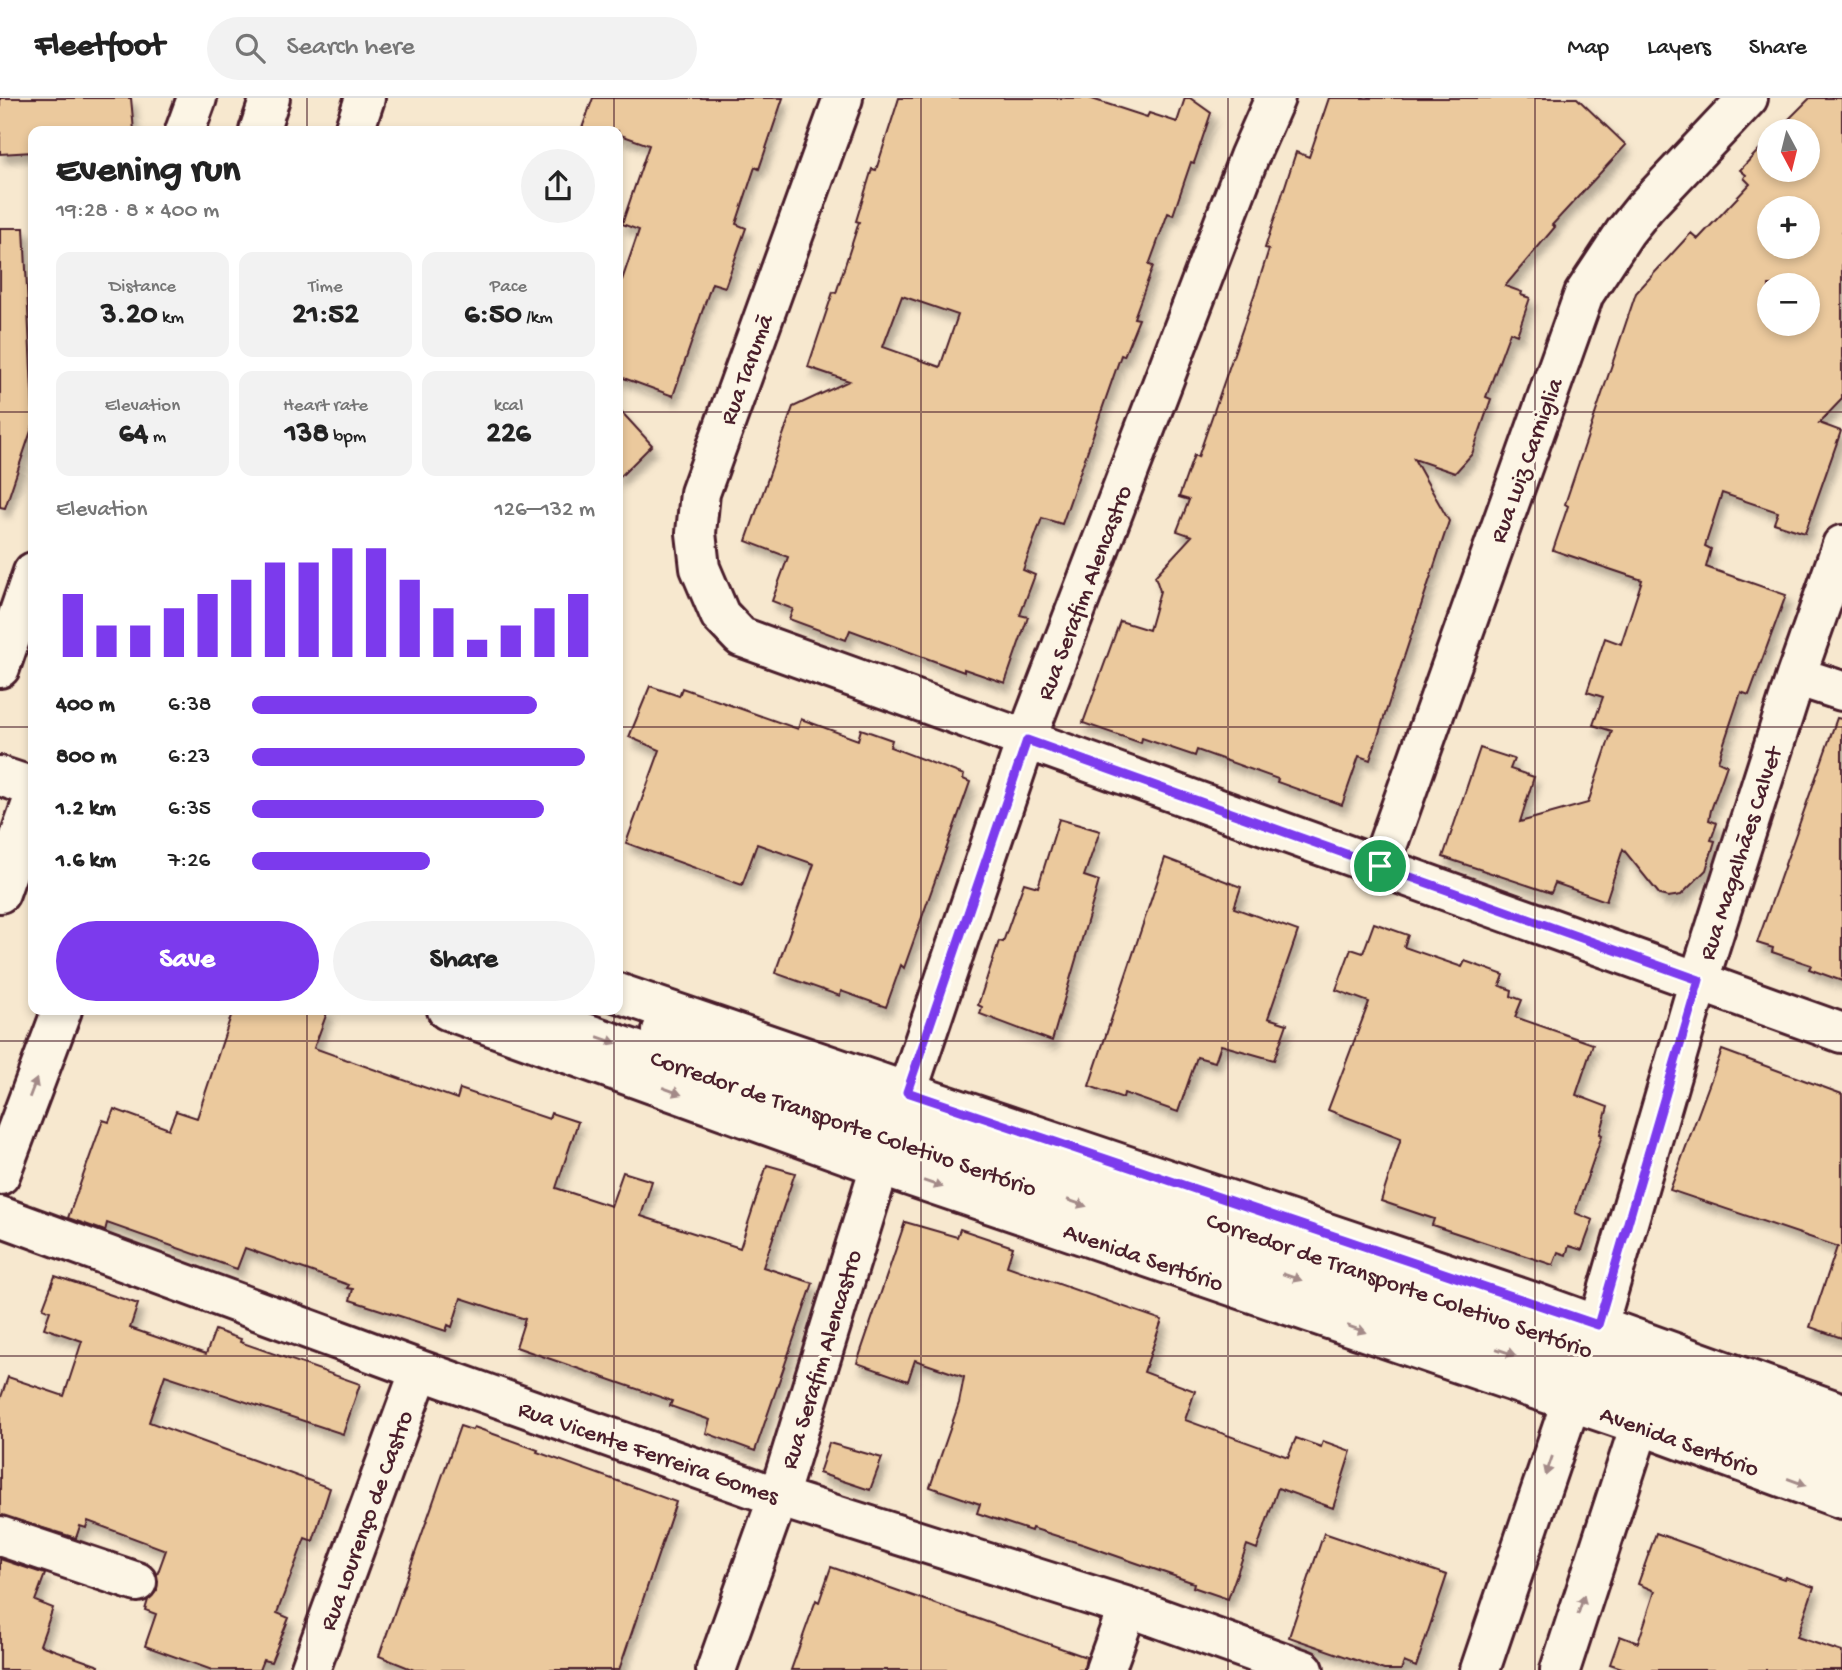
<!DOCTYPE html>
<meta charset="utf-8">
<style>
:root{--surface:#fff;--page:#f2f2f2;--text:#222;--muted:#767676;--line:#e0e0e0;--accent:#7c3aed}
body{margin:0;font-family:"Gochi Hand",sans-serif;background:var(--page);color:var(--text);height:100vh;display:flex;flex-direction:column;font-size:26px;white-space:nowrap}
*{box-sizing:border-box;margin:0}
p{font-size:23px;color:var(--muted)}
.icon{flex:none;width:38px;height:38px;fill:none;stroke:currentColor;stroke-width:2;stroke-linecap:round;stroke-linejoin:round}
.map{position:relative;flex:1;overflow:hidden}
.details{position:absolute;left:28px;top:28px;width:595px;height:889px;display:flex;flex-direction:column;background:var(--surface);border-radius:14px;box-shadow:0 4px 10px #0003}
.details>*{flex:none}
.needle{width:46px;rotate:173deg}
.tools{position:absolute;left:1757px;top:21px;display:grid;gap:14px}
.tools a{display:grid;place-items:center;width:63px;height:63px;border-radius:50%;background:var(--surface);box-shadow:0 4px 10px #0003;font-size:35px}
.pin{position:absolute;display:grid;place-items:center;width:60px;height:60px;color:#fff;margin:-30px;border:4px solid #fff;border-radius:50%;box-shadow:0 2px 7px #0007}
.round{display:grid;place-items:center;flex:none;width:74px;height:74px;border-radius:37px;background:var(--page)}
.summary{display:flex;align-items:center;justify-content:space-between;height:119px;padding:0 28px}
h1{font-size:38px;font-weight:800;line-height:52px}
.figures{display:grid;grid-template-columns:repeat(3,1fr);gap:10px;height:119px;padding:7px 28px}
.figures div{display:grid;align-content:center;border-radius:14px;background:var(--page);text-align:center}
.figures b{font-size:30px;font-weight:800}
.figures small{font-size:19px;font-weight:400}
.figures p{font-size:19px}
.chart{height:196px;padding:14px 28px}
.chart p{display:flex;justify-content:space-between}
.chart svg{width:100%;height:126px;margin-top:7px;stroke:var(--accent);stroke-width:6}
.cta{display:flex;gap:14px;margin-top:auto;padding:14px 28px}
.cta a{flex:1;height:80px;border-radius:42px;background:var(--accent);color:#fff;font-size:28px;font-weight:800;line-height:80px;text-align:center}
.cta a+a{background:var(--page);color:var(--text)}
ul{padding:0 28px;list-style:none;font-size:23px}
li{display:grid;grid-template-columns:112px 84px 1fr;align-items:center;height:52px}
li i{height:18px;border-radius:9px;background:var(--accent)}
header{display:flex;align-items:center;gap:42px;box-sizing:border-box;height:98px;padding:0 35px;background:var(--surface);border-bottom:2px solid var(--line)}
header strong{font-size:33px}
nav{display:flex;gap:38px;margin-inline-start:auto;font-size:24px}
.search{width:490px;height:63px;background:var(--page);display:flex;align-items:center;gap:18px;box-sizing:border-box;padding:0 24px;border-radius:38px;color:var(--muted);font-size:26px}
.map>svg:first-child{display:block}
.building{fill:#ebc99d;stroke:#4a1f2b;stroke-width:2;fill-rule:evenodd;filter:url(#shadow)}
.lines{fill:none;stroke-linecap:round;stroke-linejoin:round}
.minor-casing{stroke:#4a1f2b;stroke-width:44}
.major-casing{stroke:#4a1f2b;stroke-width:44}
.minor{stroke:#fcf5e5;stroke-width:38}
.major{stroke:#fcf5e5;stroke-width:38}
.oneway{fill:#a38a88}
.route-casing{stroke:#fff;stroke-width:14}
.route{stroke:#7c3aed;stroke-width:9}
.grid{fill:none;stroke:#4a1f2b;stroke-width:2;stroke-opacity:0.55}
.labels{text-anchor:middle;stroke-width:6;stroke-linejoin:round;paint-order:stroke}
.street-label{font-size:24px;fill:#4a1f2b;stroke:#fcf5e5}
</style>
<header>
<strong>Fleetfoot</strong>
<div class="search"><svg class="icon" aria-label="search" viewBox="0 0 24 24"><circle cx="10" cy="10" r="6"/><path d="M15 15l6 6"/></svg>Search here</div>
<nav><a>Map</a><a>Layers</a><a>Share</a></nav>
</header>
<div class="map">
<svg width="1842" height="1572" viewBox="0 0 1842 1572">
<defs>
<filter id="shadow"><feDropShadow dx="4.5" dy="8" stdDeviation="3.5" flood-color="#0004"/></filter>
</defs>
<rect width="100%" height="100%" fill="#f7e8cf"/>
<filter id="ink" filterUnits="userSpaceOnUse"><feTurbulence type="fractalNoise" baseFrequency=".0143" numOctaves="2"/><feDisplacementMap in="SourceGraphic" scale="14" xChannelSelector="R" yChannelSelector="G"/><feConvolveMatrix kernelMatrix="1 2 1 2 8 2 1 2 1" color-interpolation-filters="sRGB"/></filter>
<g filter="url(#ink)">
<!-- building -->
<path class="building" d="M0,0h131l3,33h-101v21l-33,2z
M593,0h190l-24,71 -4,-2 -19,57 10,4 -21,59 -13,-4 -39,113 -55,-20v-84l21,-62 -17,-6 27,-79 -31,-11v-3h-37z
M899,0h190l58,19 2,-4 28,9 8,-24h5l21,15 -17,50 -3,-1 -18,53 -5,-2 -19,52 4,1 -19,52 5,1 -15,37 -3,-1 -59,169 -20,-6 -19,52 12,5 -15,40 8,2 -23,66 -41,-14v3l-114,-42 -4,10 -57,-21 4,-10 -21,-8 16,-44 -42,-16 47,-134 56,-26 -41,-14 25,-75 3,1 23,-71 -3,-1 16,-52 4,1zM902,198l56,19 -18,52 -57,-20z
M1329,0h248l49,47 -74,80 3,2 -50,59 17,6 -1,3 9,3 -13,37 -7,-3 -24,65 5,2 -19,55 -17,19 -41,-14 35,62 -79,239 -11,-4 -17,49 -65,-23 1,-3 -81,-29 -2,6 -53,-18 -1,5 -58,-20 37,-102 29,9 11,-39 -5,-15 37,-40 -15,-5 12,-31 -10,-3 15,-42 4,2 59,-170 12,-38 -4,-1 31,-96 13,5z
M1810,0h32v301l-23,24 22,8 -36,102 -31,-10 4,-11 -56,-19 -17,53 6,3 -5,18 80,28 -37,100 -8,-3 -23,69 9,4 -16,45 -2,10 8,3 -6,17 4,1 -9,29 -25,25 -13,2 -8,-2 -37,-46 -17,52 -51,-18 -4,10 -108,-36 37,-109 34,11 -4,10 24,8 -14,45 68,-19 24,-72 -19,-6 10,-28 -16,-5 18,-54 16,6 21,-64 -89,-30 15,-44 -3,-2 71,-211 55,-60 7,6 52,-55 -6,-6 2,-3 -6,-5 29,-31v31h39v-39h-31zM1769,110h39v39h-39zM1769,187h39v39h-39z
M0,130h24l9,184v13l-28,83 -5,-1z
M618,310l34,37 -34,34z
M650,588l29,10 3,-8 116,41 3,-10 57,21 3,-11 31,11 -2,7 74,28 -1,4 7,3 -66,186 -3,-3 -15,42 -45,-16 -1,5 -65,-23 39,-109 -57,-20 -15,41 -116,-42 34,-93 -31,-13z
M1837,620l5,1v262l-33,-12 2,-4 -39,-13 1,-4 -16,-5z
M1059,721l41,12 -16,45 15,5 -47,160 -72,-27 2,-7 -4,-2 21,-64 4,1 21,-59 14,4z
M1165,760l76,29 -7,21 64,23 -30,87 19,6 -13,36 -53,-15 -6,17 -18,-5 -19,55 -54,-19 -1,5 -34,-12z
M1374,825l34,12 -4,12 58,20 3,-6 39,14 -4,11 12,4 -1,6 11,4 -7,17 78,27 -17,51 32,12 -8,27 2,1 -27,78 18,7 -11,30 -13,-4 -3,9 -8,-3 -5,13 -121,-40 2,-6 -53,-18 20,-63 -73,-28 41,-108 -33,-12 15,-41 12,4z
M233,912h95l-14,38 143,51 3,-10 89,30 2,-6 27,9 -22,66 55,18 12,-34 29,9 -11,35 99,32 27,-83 28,8 -32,94 50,16 -58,168 -49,-18 4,-13 -40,-14 2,-5 -156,-54 9,-28 -64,-21 -9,29 -4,-2 -2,6 -96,-31 3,-11 -6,-1 2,-3 -104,-37 -8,21 -130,-46 -2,8 -37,-13 35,-98 6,2 5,-13 55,20 7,-18 21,7z
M1722,952l120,44v244l-32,-11 27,-80h2l-169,-57z
M905,1124l52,15 3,-8 53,18 -6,19 155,54 -18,52 51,19 -10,29 103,37 8,-19 25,9 2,-6 28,10 -18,57 -55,-20 -21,61 -10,-4 -19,54 -35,-12 1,-4 -109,-38 -53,-17 -1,3 -54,-18 3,-9 -50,-17 29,-84 5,-26 -49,-17 -7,21 -51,-18z
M55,1178l83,28 -8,24 76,26 9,-24 26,9 -1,3 120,42 -17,50 -178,-59 -16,47 181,66 -17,53 -8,-3 -28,75 12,5 -18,44 -8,-2 -4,10h-47l-67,-24 11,-32 -11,-4 3,-10 9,-10v-15l9,-25 -78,-29 -2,7 -6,-2 -4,12 -76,-23v-115l8,-23 56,19 18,-55 -38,-13 6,-17 -7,-3z
M460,1328l12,4 2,-3 64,23 -1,2 139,50 -57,168h-205l-35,-14z
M829,1345l53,15 -12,32 -51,-17z
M1324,1435l123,42 -31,92 -12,-5 -3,8h-17l-95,-33z
M1656,1435l128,46 1,-2 29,10 -17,50 45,15v18h-214l-18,-6 10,-28 18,7 17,-52 -17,-7z
M0,1461l45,15 -10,27 18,7 -13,37 59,21 -1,4h-98z
M831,1469l255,90 -2,13h-293l25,-70 3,2z"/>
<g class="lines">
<!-- minor casing -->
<g class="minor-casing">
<path id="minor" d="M843,0l-143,395 -4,40 4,35 20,47 21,22 1101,396
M1796,578l46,15
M1380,768l204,-572 41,-62 20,-25 103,-109
M519,912l1022,354 301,107
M662,933l1180,405
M907,994l119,-352 223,-583 26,-59
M0,1118l420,154 358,127 350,110 176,63
M1598,1227l101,-345 97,-304 46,-131
M0,1438l137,46
M310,1572l110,-300
M716,1572l62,-173 102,-331
M1105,1572l23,-63
M1480,1572l91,-268
M1560,1572l80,-245"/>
</g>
<!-- major casing -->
<g class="major-casing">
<path id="major" d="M185,33l12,-33
M259,33l11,-33
M354,33l11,-33
M0,570l33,-96
M0,678l33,11
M0,795l33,-93
M618,895l289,99 629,211 306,110
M447,912l433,156 760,259 202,74
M0,1077l62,-165"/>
</g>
<!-- minor -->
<use href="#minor" class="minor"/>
<!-- major -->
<use href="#major" class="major"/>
</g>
<!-- one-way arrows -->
<defs><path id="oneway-solid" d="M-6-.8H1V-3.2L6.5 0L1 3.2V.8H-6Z" transform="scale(1.75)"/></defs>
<g class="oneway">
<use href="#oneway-solid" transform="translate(607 942) rotate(19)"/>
<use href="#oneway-solid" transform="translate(33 990) rotate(-69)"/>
<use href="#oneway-solid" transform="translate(672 993) rotate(20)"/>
<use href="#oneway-solid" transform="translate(933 1086) rotate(19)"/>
<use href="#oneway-solid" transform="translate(1077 1105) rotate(19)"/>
<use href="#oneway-solid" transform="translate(1292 1179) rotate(19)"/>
<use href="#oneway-solid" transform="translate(1357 1231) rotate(19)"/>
<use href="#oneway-solid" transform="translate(1506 1254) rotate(19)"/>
<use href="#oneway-solid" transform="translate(1549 1368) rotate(109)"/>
<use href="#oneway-solid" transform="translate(1797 1384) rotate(20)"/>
<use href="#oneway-solid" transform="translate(1581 1507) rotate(-72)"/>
</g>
</g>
<g class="lines" filter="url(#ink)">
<!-- route casing -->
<g class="route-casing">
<path id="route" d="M1027,642l672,240 -101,345 -691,-233z"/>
</g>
<!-- route -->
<use href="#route" class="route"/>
</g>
<!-- grid -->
<path class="grid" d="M307,0v33M614,0v33M921,0v1572M1228,0v1572M1535,0v1572M0,314h33M618,314h1224M0,629h33M618,629h1224M307,912v660M614,912v660M0,943h1842M0,1258h1842"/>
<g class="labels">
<!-- street labels -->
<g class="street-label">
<text transform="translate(745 271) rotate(-70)" y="8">Rua Tarumã</text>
<text transform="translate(1525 362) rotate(-70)" y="8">Rua Luiz Carniglia</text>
<text transform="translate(1083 494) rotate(-69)" y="8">Rua Serafim Alencastro</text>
<text transform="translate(1739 755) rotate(-72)" y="8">Rua Magalhães Calvet</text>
<text transform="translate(844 1024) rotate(19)" y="8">Corredor de Transporte Coletivo Sertório</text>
<text transform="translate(1144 1158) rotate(19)" y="8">Avenida Sertório</text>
<text transform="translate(1400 1186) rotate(19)" y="8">Corredor de Transporte Coletivo Sertório</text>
<text transform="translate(820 1261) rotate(-73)" y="8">Rua Serafim Alencastro</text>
<text transform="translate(1680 1342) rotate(20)" y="8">Avenida Sertório</text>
<text transform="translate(649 1353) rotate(19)" y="8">Rua Vicente Ferreira Gomes</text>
<text transform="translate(365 1422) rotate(-70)" y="8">Rua Lourenço de Castro</text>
</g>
</g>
</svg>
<div class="tools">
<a><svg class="needle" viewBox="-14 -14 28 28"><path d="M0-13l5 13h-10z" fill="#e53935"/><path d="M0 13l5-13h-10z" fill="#767676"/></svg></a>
<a>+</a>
<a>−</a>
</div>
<div class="pin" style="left:1380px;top:768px;background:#1e9e55"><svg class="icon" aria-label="arrive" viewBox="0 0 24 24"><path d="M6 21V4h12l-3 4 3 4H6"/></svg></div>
<section class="details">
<div class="summary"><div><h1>Evening run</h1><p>19:28 · 8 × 400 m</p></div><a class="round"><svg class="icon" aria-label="share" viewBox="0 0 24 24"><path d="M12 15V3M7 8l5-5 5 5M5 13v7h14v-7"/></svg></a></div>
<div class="figures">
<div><p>Distance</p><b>3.20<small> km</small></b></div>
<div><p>Time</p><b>21:52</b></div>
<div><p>Pace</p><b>6:50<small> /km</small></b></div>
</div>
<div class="figures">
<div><p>Elevation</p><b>64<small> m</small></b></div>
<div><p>Heart rate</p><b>138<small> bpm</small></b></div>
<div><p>kcal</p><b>226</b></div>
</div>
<div class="chart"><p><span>Elevation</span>126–132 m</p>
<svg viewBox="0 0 160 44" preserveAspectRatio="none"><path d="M5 44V22M15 44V33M25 44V33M35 44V27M45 44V22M55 44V17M65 44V11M75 44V11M85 44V6M95 44V6M105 44V17M115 44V27M125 44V38M135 44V33M145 44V27M155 44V22"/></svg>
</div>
<ul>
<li><b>400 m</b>6:38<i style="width:83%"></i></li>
<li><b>800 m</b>6:23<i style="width:97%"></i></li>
<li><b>1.2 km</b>6:35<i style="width:85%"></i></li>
<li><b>1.6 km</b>7:26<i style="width:52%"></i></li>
</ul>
<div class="cta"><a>Save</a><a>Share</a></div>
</section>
</div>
